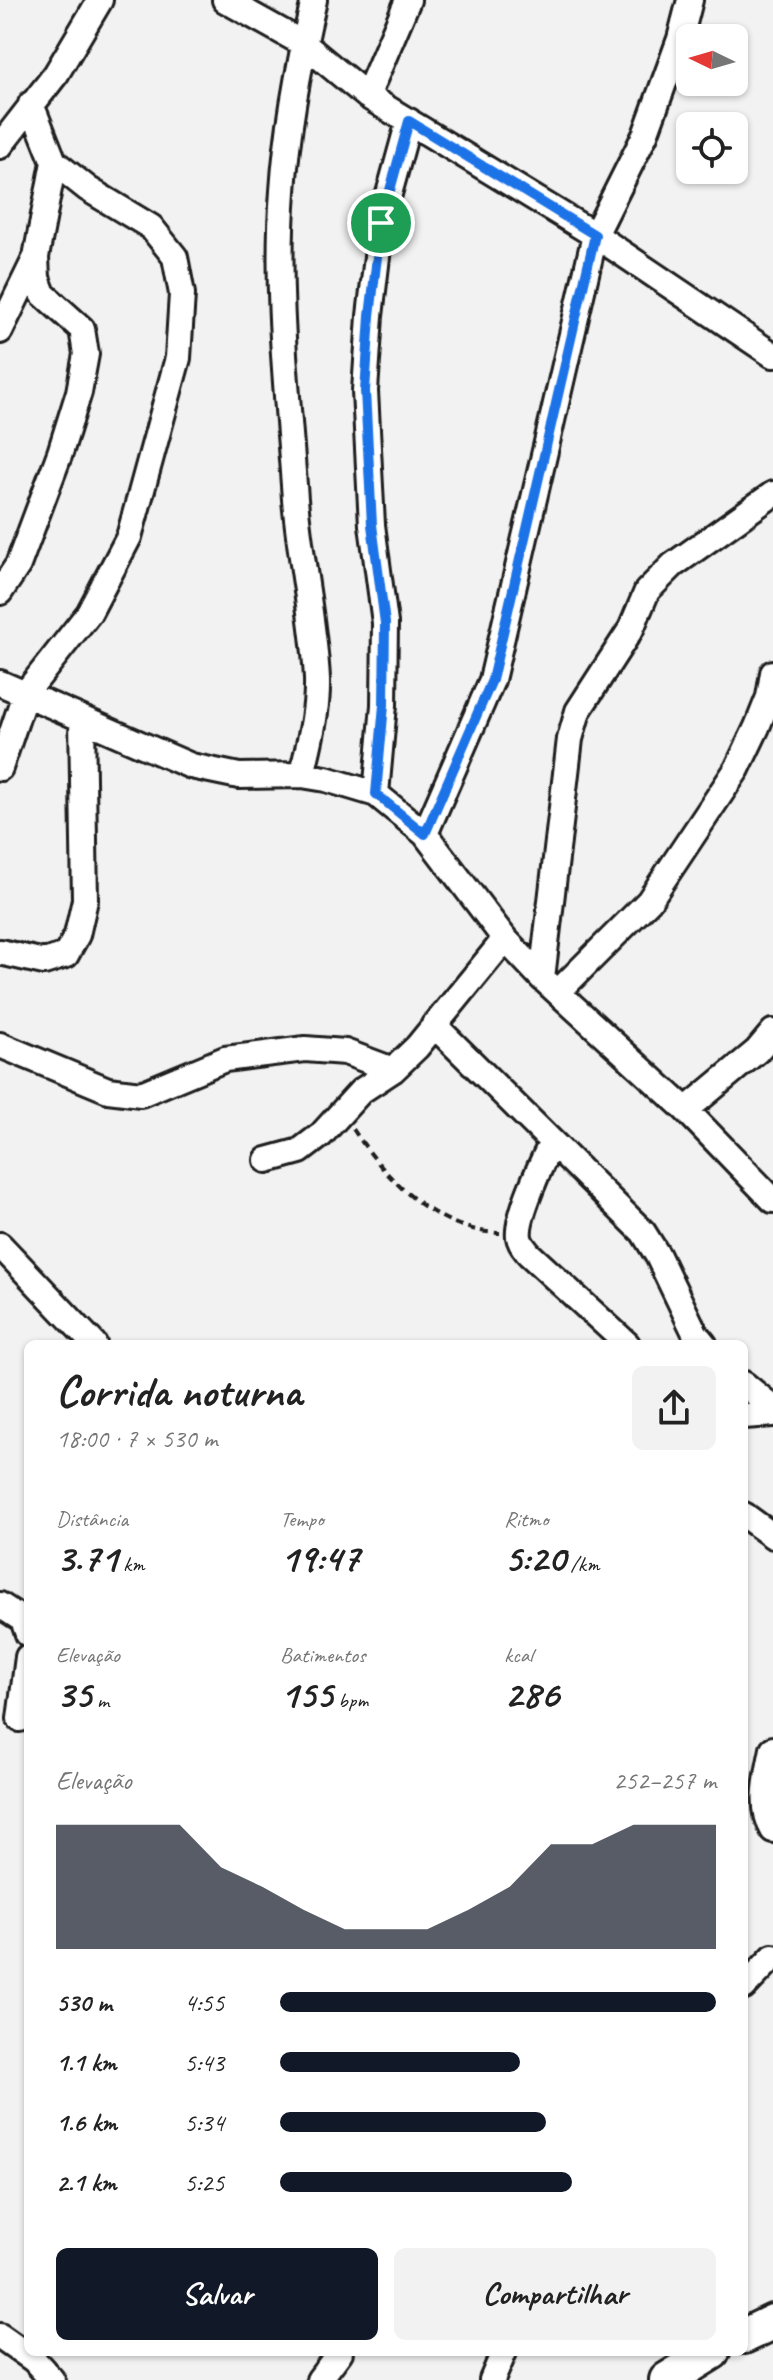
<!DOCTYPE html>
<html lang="pt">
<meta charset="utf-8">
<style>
:root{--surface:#fff;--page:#f2f2f2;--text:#222;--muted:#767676;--accent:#111827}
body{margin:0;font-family:Caveat,sans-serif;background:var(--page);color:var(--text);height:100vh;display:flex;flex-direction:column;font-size:30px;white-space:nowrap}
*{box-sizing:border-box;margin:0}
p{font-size:26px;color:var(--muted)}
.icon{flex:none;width:44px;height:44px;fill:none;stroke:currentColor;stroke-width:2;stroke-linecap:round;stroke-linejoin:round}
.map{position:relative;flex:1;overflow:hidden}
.sheet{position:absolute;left:24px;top:1340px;width:724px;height:1016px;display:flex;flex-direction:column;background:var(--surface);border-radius:12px;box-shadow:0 2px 6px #0004}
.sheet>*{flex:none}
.needle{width:52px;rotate:275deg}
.buttons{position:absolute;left:676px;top:24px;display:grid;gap:16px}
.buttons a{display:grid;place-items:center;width:72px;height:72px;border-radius:12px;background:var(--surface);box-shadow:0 2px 6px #0004;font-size:40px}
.pin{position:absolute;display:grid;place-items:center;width:68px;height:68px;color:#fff;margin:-34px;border:4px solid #fff;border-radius:50%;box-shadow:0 2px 8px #0007}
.round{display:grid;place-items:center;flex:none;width:84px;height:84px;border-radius:12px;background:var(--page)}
.head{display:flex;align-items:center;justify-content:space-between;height:136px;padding:0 32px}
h1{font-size:44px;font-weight:600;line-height:60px}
.stats{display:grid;grid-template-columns:repeat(3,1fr);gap:12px;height:136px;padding:8px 32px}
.stats div{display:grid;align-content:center}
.stats b{font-size:40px;font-weight:600}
.stats small{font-size:22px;font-weight:400}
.stats p{font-size:22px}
.chart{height:224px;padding:16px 32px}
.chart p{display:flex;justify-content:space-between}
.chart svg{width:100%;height:144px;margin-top:8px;fill:var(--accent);opacity:.7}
.action{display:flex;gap:16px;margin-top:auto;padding:16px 32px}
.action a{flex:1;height:92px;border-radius:12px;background:var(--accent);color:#fff;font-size:32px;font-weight:600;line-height:92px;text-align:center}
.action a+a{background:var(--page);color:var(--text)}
ul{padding:0 32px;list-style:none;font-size:26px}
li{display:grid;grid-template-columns:128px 96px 1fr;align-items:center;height:60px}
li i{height:20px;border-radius:10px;background:var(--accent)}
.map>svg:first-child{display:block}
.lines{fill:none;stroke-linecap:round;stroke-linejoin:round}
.street-casing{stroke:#1c1c1c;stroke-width:30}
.secondary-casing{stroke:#1c1c1c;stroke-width:40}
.path{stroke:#1c1c1c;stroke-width:4;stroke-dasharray:8 6;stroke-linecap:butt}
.street{stroke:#fff;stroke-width:24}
.secondary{stroke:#fff;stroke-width:34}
.route-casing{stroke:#fff;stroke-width:16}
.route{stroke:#1a73e8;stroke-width:10}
</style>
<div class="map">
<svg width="773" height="2380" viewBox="0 0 773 2380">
<rect width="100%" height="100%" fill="#f2f2f2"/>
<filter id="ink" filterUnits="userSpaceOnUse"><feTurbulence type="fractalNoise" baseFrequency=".0125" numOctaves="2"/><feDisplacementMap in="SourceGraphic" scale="16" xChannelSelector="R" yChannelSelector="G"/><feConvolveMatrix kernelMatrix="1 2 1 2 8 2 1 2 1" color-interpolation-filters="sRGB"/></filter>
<g filter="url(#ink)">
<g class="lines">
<!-- street casing -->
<g class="street-casing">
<path id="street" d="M225,0l79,44 63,52 228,139 178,120
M367,96l41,-96
M0,146l56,-72 44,-74
M0,331l36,-74
M0,592l18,-27 42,-112 19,-61 7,-38 -4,-25 -39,-35 -6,-16 -1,-21 18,-95 -23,-58
M0,683l191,83 48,10 63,-1 24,4 50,15 49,40 80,105 37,39 144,132 87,90
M0,768l25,-74 64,-81 40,-76 49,-179 4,-64 -7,-37 -24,-30 -63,-38 -34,-27
M302,775c7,-31 16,-63 15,-96 -3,-60 -17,-120 -22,-180 -7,-101 -20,-206 -12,-308 4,-62 17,-131 31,-191
M376,794l8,-89 1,-82 -13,-98 -7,-134 5,-75 11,-93 28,-102
M425,834l67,-154 103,-445 50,-100 35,-96 10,-39
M0,952l44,10 22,-7 11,-20 8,-35 -3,-180
M542,978l28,-239 8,-28 53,-82 16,-38 26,-26 100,-71
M559,991l90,-90 88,-132 20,-42 12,-30 4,-24
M434,1025l209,207 15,24 37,77 9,11
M0,1045l108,45 33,4 84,-35 80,-10 40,3 48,18
M686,1110l71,-59 16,-19
M551,1144c-9,18 -35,73 -32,93 1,7 6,12 10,17l98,90
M267,1160l33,-9 21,-16 40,-44 32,-21 24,-23 88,-108
M0,1245l94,99
M744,1384l29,24
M744,1416l29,-2
M744,1515l29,21
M0,1605l23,15 5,14
M20,1719l8,-62
M773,1749c-5,26 -14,57 0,81
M744,1987l29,-30
M0,2336l34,24 18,20
M319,2380l21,-28
M492,2380l12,-28"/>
</g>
<!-- secondary casing -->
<g class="secondary-casing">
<path id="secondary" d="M744,2336l29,-14
M667,2380l45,-28"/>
</g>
<!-- path -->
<path class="path" d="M353,1129c34,51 82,102 147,104"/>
<!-- street -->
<use href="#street" class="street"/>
<!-- secondary -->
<use href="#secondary" class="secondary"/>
</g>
</g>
<g class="lines" filter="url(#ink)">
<!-- route casing -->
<g class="route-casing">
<path id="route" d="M409,121l186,114 -103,445 -67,154 -49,-40 8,-89 1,-82 -13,-98 -7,-134 5,-75 11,-93z"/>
</g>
<!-- route -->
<use href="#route" class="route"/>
</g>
</svg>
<div class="buttons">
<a><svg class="needle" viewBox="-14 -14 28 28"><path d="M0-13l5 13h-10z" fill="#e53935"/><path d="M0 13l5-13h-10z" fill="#767676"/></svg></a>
<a><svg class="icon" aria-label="locate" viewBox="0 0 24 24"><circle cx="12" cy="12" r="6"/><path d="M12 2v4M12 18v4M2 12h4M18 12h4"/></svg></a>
</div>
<div class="pin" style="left:381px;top:223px;background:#1e9e55"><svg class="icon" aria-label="arrive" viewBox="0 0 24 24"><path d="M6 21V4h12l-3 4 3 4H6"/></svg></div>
<section class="sheet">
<div class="head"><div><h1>Corrida noturna</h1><p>18:00 · 7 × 530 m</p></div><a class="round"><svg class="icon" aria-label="share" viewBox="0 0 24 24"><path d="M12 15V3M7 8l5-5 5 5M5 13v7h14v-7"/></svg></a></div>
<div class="stats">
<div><p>Distância</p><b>3.71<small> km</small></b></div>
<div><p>Tempo</p><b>19:47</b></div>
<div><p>Ritmo</p><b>5:20<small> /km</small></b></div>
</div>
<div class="stats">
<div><p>Elevação</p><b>35<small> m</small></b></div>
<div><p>Batimentos</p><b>155<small> bpm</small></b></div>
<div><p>kcal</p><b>286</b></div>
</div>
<div class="chart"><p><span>Elevação</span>252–257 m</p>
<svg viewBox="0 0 160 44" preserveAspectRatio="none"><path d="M0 44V6L10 6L20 6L30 6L40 19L50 25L60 32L70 38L80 38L90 38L100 32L110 25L120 12L130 12L140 6L150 6L160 6V44z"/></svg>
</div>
<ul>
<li><b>530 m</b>4:55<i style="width:100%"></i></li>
<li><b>1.1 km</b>5:43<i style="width:55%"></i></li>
<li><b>1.6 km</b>5:34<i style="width:61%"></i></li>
<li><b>2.1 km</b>5:25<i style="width:67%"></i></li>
</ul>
<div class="action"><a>Salvar</a><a>Compartilhar</a></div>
</section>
</div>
